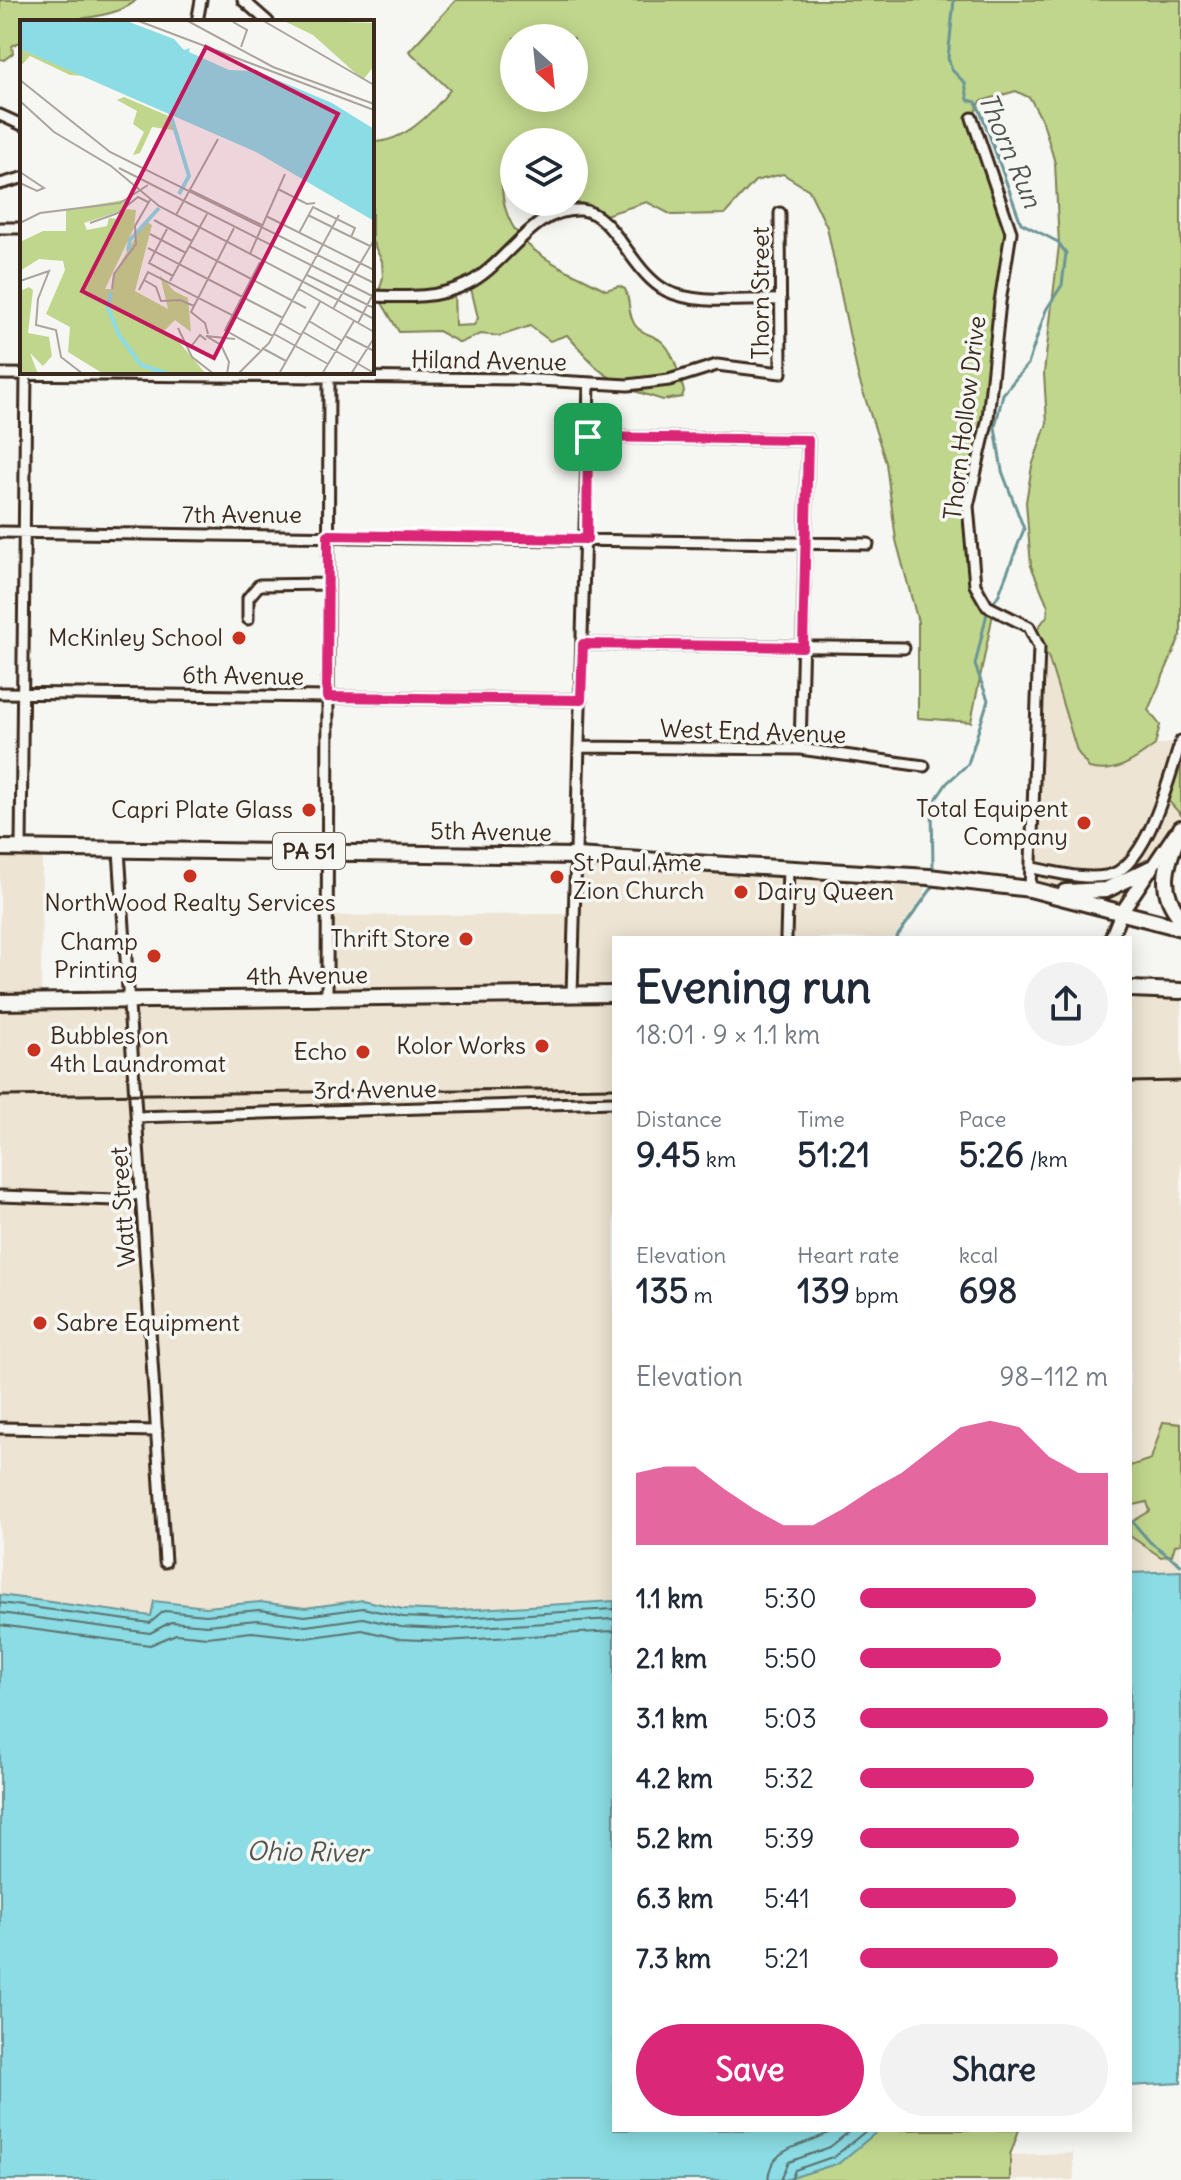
<!DOCTYPE html>
<meta charset="utf-8">
<style>
:root{--surface:#fff;--page:#f2f2f3;--text:#1f2937;--muted:#747a83;--accent:#db2777}
body{margin:0;font-family:Delius,sans-serif;background:var(--page);color:var(--text);height:100vh;display:flex;flex-direction:column;font-size:30px;white-space:nowrap}
*{box-sizing:border-box;margin:0}
p{font-size:26px;color:var(--muted)}
.icon{flex:none;width:44px;height:44px;fill:none;stroke:currentColor;stroke-width:2;stroke-linecap:round;stroke-linejoin:round}
.map{position:relative;flex:1;overflow:hidden}
.panel{position:absolute;left:612px;top:936px;width:520px;height:1196px;display:flex;flex-direction:column;background:var(--surface);border-radius:0px;box-shadow:0 4px 20px #0003}
.panel>*{flex:none}
.needle{width:52px;rotate:153deg}
.fabs{position:absolute;left:500px;top:24px;display:grid;gap:16px}
.fabs a{display:grid;place-items:center;width:88px;height:88px;border-radius:50%;background:var(--surface);box-shadow:0 4px 20px #0003;font-size:40px}
.pin{position:absolute;display:grid;place-items:center;width:68px;height:68px;color:#fff;margin:-34px;border-radius:16px;box-shadow:0 4px 12px #0006}
.round{display:grid;place-items:center;flex:none;width:84px;height:84px;border-radius:42px;background:var(--page)}
.overview{display:flex;align-items:center;justify-content:space-between;height:136px;padding:0 24px}
h1{font-size:44px;font-weight:700;line-height:60px}
.metrics{display:grid;grid-template-columns:repeat(3,1fr);gap:12px;height:136px;padding:8px 24px}
.metrics div{display:grid;align-content:center}
.metrics b{font-size:34px;font-weight:700}
.metrics small{font-size:22px;font-weight:400}
.metrics p{font-size:22px}
.chart{height:224px;padding:16px 24px}
.chart p{display:flex;justify-content:space-between}
.chart svg{width:100%;height:144px;margin-top:8px;fill:var(--accent);opacity:.7}
.action{display:flex;gap:16px;margin-top:auto;padding:16px 24px}
.action a{flex:1;height:92px;border-radius:48px;background:var(--accent);color:#fff;font-size:32px;font-weight:700;line-height:92px;text-align:center}
.action a+a{background:var(--page);color:var(--text)}
ul{padding:0 24px;list-style:none;font-size:26px}
li{display:grid;grid-template-columns:128px 96px 1fr;align-items:center;height:60px}
li i{height:20px;border-radius:10px;background:var(--accent)}
.map>svg:first-child{display:block}
.built{fill:#ede4d3}
.green{fill:#c0d68c;stroke:#7e8055;stroke-width:2;fill-rule:evenodd}
.water{fill:#8bdce4;stroke:#6b9595;stroke-width:2}
.lines{fill:none;stroke-linecap:round;stroke-linejoin:round}
.shore{stroke:#5b716d;stroke-width:2}
.stream{stroke:#6b9595;stroke-width:3}
.minor-casing{stroke:#3b2a1e;stroke-width:15}
.tertiary-casing{stroke:#3b2a1e;stroke-width:17}
.primary-casing{stroke:#3b2a1e;stroke-width:20}
.minor{stroke:#f6f6f2;stroke-width:9}
.tertiary{stroke:#f6f6f2;stroke-width:11}
.primary{stroke:#f6f6f2;stroke-width:14}
.rail{stroke:#3b2a1e;stroke-width:3}
.route-casing{stroke:#fff;stroke-width:16}
.route{stroke:#db2777;stroke-width:10}
.poi-dot{fill:#c8321e;stroke:#f6f6f2;stroke-width:3}
.labels{text-anchor:middle;stroke-width:7;stroke-linejoin:round;paint-order:stroke}
.shield{fill:#f6f6f2;stroke:#73675e;stroke-width:2}
.shield-label{font-size:22px;font-weight:bold;fill:#3b2a1e}
.street-label{font-size:24px;fill:#3b2a1e;stroke:#f6f6f2}
.poi-label{font-size:24px;fill:#3b2a1e;stroke:#f6f6f2;text-anchor:end}
.water-label{font-size:26px;font-style:italic;fill:#4f5650;stroke:#f6f6f2}
.inset-river{fill:none;stroke:#8bdce4;stroke-width:4}
.inset-road{fill:none;stroke:#aba49d;stroke-width:2}
.view{fill:#c2185b;fill-opacity:0.15;stroke:#c2185b;stroke-width:4}
.inset-edge{fill:none;stroke:#3b2a1e;stroke-width:4}
</style>
<div class="map">
<svg width="1181" height="2180" viewBox="0 0 1181 2180">
<rect width="100%" height="100%" fill="#f6f6f2"/>
<filter id="ink" filterUnits="userSpaceOnUse"><feTurbulence type="fractalNoise" baseFrequency=".0125" numOctaves="2"/><feDisplacementMap in="SourceGraphic" scale="16" xChannelSelector="R" yChannelSelector="G"/><feConvolveMatrix kernelMatrix="1 2 1 2 8 2 1 2 1" color-interpolation-filters="sRGB"/></filter>
<g filter="url(#ink)">
<!-- built -->
<path class="built" d="M1039,647l9,9 29,95 53,12 25,-18 18,-2 6,3 -15,50 17,19v9l-60,89 -91,-24z
M0,848l42,1 -1,152 285,-4v-81l248,-2 2,-58 353,21 -6,20 -30,41h-279v663l-169,10 -42,-2 -40,-9 -58,8 -45,-6 -54,5 -52,-6 -2,15 -152,-21z
M1130,989l51,2v580l-51,2z
M1073,2153l1,27h-64v-25z"/>
<!-- green -->
<path class="green" d="M0,0h136c-19,20 -86,22 -114,22v19l-10,5 1,7 -9,7 -4,-1z
M456,0h725v635l-33,75 12,15 -5,20c-20,15 -39,30 -66,23l-12,-17 -29,-95 -9,-9 -5,-14 13,-17 1,-10 -17,-40 -5,-64 6,-36 15,-43 -3,-50 15,-128 -4,-82 -12,-41 -13,-24 -14,-7 -35,10 -9,17 37,102 -21,198 -18,72 5,95 19,24 -23,113 -53,-4v-96l-22,-82 -10,-77 -28,-87 -31,-149 -18,-37 -26,-16 -28,7 -30,33 -53,1 -25,-13 -45,14 -28,-14v-60h-60v38l-12,3c0,67 57,81 104,107l13,-4 6,3c6,12 2,24 10,36 6,9 17,9 26,16 13,10 18,35 23,50l-2,6 -19,3 -38,-12 -27,-19 -31,-34 -17,6 -20,-15 -30,10 -20,-2 -20,9 -22,-12 -39,1 -21,-36 5,-19 -1,-16 -10,-20v-99c33,0 59,-28 78,-52l-41,-39zM514,38h60v60h-60zM470,284l8,34 -4,7 -19,1 -1,-36z
M1181,741v74l-17,-19z
M1163,1422l18,2v120l-6,1 -3,10 -11,2 -31,-21v-13l20,-12 -3,-9 -17,4v-40l21,-7z
M853,2130h166l-9,25v25h-282z"/>
<!-- water -->
<path class="water" d="M1181,1571v512l-51,3v-513z
M0,1595l151,21 3,-15 52,6 54,-5 45,6 58,-8 40,9 42,2 169,-10v529h265l-40,33 -54,17h-785z"/>
<g class="lines">
<!-- shore -->
<path class="shore" d="M0,1603l150,20 14,-12 42,4 53,-5 46,6 58,-8 40,9 42,2 169,-10
M0,1613l150,20 21,-11 36,3 50,-5 49,6 57,-8 38,9 44,2 169,-10
M0,1625l150,20 26,-11 31,3 45,-5 54,6 56,-8 38,9 45,2 169,-10
M768,2180c2,-37 41,-33 65,-50
M781,2180l8,-18 41,-15 21,-17
M791,2180l4,-10 40,-14 32,-26"/>
<!-- stream -->
<path class="stream" d="M933,868l-1,-63 15,-22 21,-19 20,-64 -13,-35 12,-52 12,-19 25,-65 -22,-58 -7,-44 8,-33 25,-30 18,-54 16,-25 4,-32 -8,-11 -37,-19 -39,-108 -6,-13 -8,-2 -3,-17 -13,-13 -4,-12 6,-58
M896,938l36,-50
M1130,1519l20,23 31,23"/>
<!-- minor casing -->
<g class="minor-casing">
<path id="minor" d="M243,0l25,22
M197,22l4,-22
M0,115l22,10
M972,118l39,114 -11,70 -12,116 -20,88 7,79 12,21 42,21 10,20 -9,242
M0,184l22,-6
M0,228h22
M372,296c33,1 65,3 95,-12 40,-19 65,-77 114,-74 34,3 50,63 86,81 31,15 80,7 114,9
M0,374l520,5 108,6 41,-5 48,-15 64,8 -1,-160
M588,437l220,3 -8,309
M0,532l868,12
M248,619v-21l11,-13 69,-1
M583,644l321,4
M0,693l581,7
M579,747l221,2 124,17
M21,848l5,-476
M119,850l46,712
M1032,868c24,4 50,12 74,8 41,-6 64,-102 75,-135
M786,938l2,-70
M572,995l17,-611
M327,997l2,-625
M137,1117l477,-15
M0,1196l115,4 27,-7
M0,1428l157,3"/>
</g>
<!-- tertiary casing -->
<g class="tertiary-casing">
<path id="tertiary" d="M1111,938l10,-25 54,-80"/>
</g>
<!-- primary casing -->
<g class="primary-casing">
<path id="primary" d="M1181,828c-13,33 -26,60 0,90
M0,848l576,8 353,21 101,12 151,39
M1065,892l41,-2 45,-22
M1130,989l51,2
M0,1002l614,-8"/>
</g>
<!-- minor -->
<use href="#minor" class="minor"/>
<!-- tertiary -->
<use href="#tertiary" class="tertiary"/>
<!-- primary -->
<use href="#primary" class="primary"/>
<!-- rail -->
<path class="rail" d="M1130,1082l51,-1
M0,1096l614,-8"/>
</g>
</g>
<g class="lines" filter="url(#ink)">
<!-- route casing -->
<g class="route-casing">
<path id="route" d="M588,437l220,3 -5,207 -220,-3 -2,56 -254,-3 1,-162 259,4z"/>
</g>
<!-- route -->
<use href="#route" class="route"/>
</g>
<!-- markers -->
<g class="poi-dot">
<circle cx="239" cy="638" r="8"/>
<circle cx="309" cy="810" r="8"/>
<circle cx="1084" cy="823" r="8"/>
<circle cx="190" cy="876" r="8"/>
<circle cx="557" cy="877" r="8"/>
<circle cx="741" cy="892" r="8"/>
<circle cx="466" cy="939" r="8"/>
<circle cx="154" cy="956" r="8"/>
<circle cx="542" cy="1046" r="8"/>
<circle cx="34" cy="1050" r="8"/>
<circle cx="363" cy="1052" r="8"/>
<circle cx="40" cy="1323" r="8"/>
</g>
<g class="labels">
<!-- shield labels -->
<rect class="shield" x="273" y="833" width="72" height="36" rx="6"/>
<g class="shield-label">
<text x="309" y="859">PA 51</text>
</g>
<!-- street labels -->
<g class="street-label">
<text transform="translate(761 293) rotate(-90)" y="8">Thorn Street</text>
<text transform="translate(489 361) rotate(1)" y="8">Hiland Avenue</text>
<text transform="translate(965 418) rotate(-83)" y="8">Thorn Hollow Drive</text>
<text x="242" y="523">7th Avenue</text>
<text transform="translate(243 676) rotate(1)" y="8">6th Avenue</text>
<text transform="translate(753 732) rotate(2)" y="8">West End Avenue</text>
<text transform="translate(491 832) rotate(1)" y="8">5th Avenue</text>
<text transform="translate(307 976) rotate(-1)" y="8">4th Avenue</text>
<text transform="translate(375 1090) rotate(-1)" y="8">3rd Avenue</text>
<text transform="translate(123 1207) rotate(-94)" y="8">Watt Street</text>
</g>
<!-- poi labels -->
<g class="poi-label">
<text x="223" y="646">McKinley School</text>
<text x="1068" y="817">Total Equipent<tspan x="1068" dy="28">Company</tspan></text>
<text x="293" y="818">Capri Plate Glass</text>
<text x="573" y="871" text-anchor="start">St Paul Ame<tspan x="573" dy="28">Zion Church</tspan></text>
<text x="757" y="900" text-anchor="start">Dairy Queen</text>
<text x="190" y="911" text-anchor="middle">NorthWood Realty Services</text>
<text x="450" y="947">Thrift Store</text>
<text x="138" y="950">Champ<tspan x="138" dy="28">Printing</tspan></text>
<text x="50" y="1044" text-anchor="start">Bubbles on<tspan x="50" dy="28">4th Laundromat</tspan></text>
<text x="526" y="1054">Kolor Works</text>
<text x="347" y="1060">Echo</text>
<text x="56" y="1331" text-anchor="start">Sabre Equipment</text>
</g>
<!-- water labels -->
<g class="water-label">
<text transform="translate(1010 150) rotate(67)" y="9">Thorn Run</text>
<text transform="translate(307 1852) rotate(1)" y="9">Ohio River</text>
</g>
</g>
<!-- overview -->
<g transform="translate(20 20)">
<rect width="354" height="354" fill="#f6f6f2"/>
<path d="M262,0l92,3v43l-11,14 -50,-45zM0,29l12,5 54,22 -16,-1 -40,-19 -10,11zM104,77l49,21 7,20 -7,-8 -21,-3 -12,26 -7,2 11,-23 -11,-8 4,-13 -20,-11zM108,179l-7,12 -37,12 3,7 20,-4 2,-8 9,1 9,-10 9,1 -2,18 -29,61h7l2,-15 24,-41 9,-11 5,3 -17,66 33,18 -8,-34 14,16 14,7 3,34 -16,-12 -12,12 10,3 33,39 -104,-1 -34,-21 2,-25 -24,-13 19,-44 -2,-9 -24,-2 -19,12v-29l23,-11h23v-21zM9,267l4,3 -5,43 21,4 3,19 -9,10 -13,-13 8,21h-18v-83z" fill="#c0d68c"/>
<path d="M0,0h104l50,19 10,11 6,-2 -1,4 40,18 27,1 76,32 42,26v92l-118,-69 -236,-103z" fill="#8bdce4"/>
<path class="inset-river" d="M150,93l19,63 -10,18M108,231l2,-11 29,-32M91,272l-3,16 11,27 22,30 28,9"/>
<path class="inset-road" d="M116,0l238,90M166,0l87,47 101,37M242,0l112,65M213,2l14,8 -6,17M0,60l90,72 264,131M0,81l34,31 57,34 48,40 215,113M99,148l255,129M0,152l24,16 -7,3 -17,-8M258,169l29,15 8,-1M170,170l72,35M156,195l42,-76M288,195l24,12M246,196l108,54M134,200l38,21M0,203l20,-10 80,-10 28,-18M70,203l28,-10 20,-16 10,5M313,208l37,18M147,209l-18,34 24,13M279,213l14,-26 42,21 -4,9M130,214l36,19M169,226l117,62M128,228l135,70M230,234l35,-80M287,255l67,33M124,260l12,7 5,14 19,-1 14,6M0,261l29,-10 -11,28 -2,26 20,5 5,27 22,17M150,261l37,-67M92,269l2,-15 22,-30 -1,-18 15,-26M279,269l75,43M119,270l9,-18 125,64M313,289l41,-69M289,301l33,20M260,303l21,12M338,303l16,-31M158,308l14,29 22,17M283,312l71,41M188,314l-3,-11 -14,-11 43,-84M254,314l54,30M325,316l29,15M170,328l10,-13 6,5M242,328l24,13M240,330l-35,-20 35,-68M260,352l40,-70M207,354l2,-12 -8,-17 -15,-9 29,3M218,354l31,-31 70,-128M302,354l32,-53M331,354l23,-36"/>
<path class="view" d="M186,27l132,67 -124,244 -132,-67z"/>
<rect width="354" height="354" class="inset-edge"/>
</g>
</svg>
<div class="fabs">
<a><svg class="needle" viewBox="-14 -14 28 28"><path d="M0-13l5 13h-10z" fill="#e53935"/><path d="M0 13l5-13h-10z" fill="#747a83"/></svg></a>
<a><svg class="icon" aria-label="layers" viewBox="0 0 24 24"><path d="M12 4l9 5-9 5-9-5zM3 14l9 5 9-5"/></svg></a>
</div>
<div class="pin" style="left:588px;top:437px;background:#1e9e55"><svg class="icon" aria-label="arrive" viewBox="0 0 24 24"><path d="M6 21V4h12l-3 4 3 4H6"/></svg></div>
<section class="panel">
<div class="overview"><div><h1>Evening run</h1><p>18:01 · 9 × 1.1 km</p></div><a class="round"><svg class="icon" aria-label="share" viewBox="0 0 24 24"><path d="M12 15V3M7 8l5-5 5 5M5 13v7h14v-7"/></svg></a></div>
<div class="metrics">
<div><p>Distance</p><b>9.45<small> km</small></b></div>
<div><p>Time</p><b>51:21</b></div>
<div><p>Pace</p><b>5:26<small> /km</small></b></div>
</div>
<div class="metrics">
<div><p>Elevation</p><b>135<small> m</small></b></div>
<div><p>Heart rate</p><b>139<small> bpm</small></b></div>
<div><p>kcal</p><b>698</b></div>
</div>
<div class="chart"><p><span>Elevation</span>98–112 m</p>
<svg viewBox="0 0 160 44" preserveAspectRatio="none"><path d="M0 44V22L10 20L20 20L30 27L40 33L50 38L60 38L70 33L80 27L90 22L100 15L110 8L120 6L130 8L140 17L150 22L160 22V44z"/></svg>
</div>
<ul>
<li><b>1.1 km</b>5:30<i style="width:71%"></i></li>
<li><b>2.1 km</b>5:50<i style="width:57%"></i></li>
<li><b>3.1 km</b>5:03<i style="width:100%"></i></li>
<li><b>4.2 km</b>5:32<i style="width:70%"></i></li>
<li><b>5.2 km</b>5:39<i style="width:64%"></i></li>
<li><b>6.3 km</b>5:41<i style="width:63%"></i></li>
<li><b>7.3 km</b>5:21<i style="width:80%"></i></li>
</ul>
<div class="action"><a>Save</a><a>Share</a></div>
</section>
</div>
